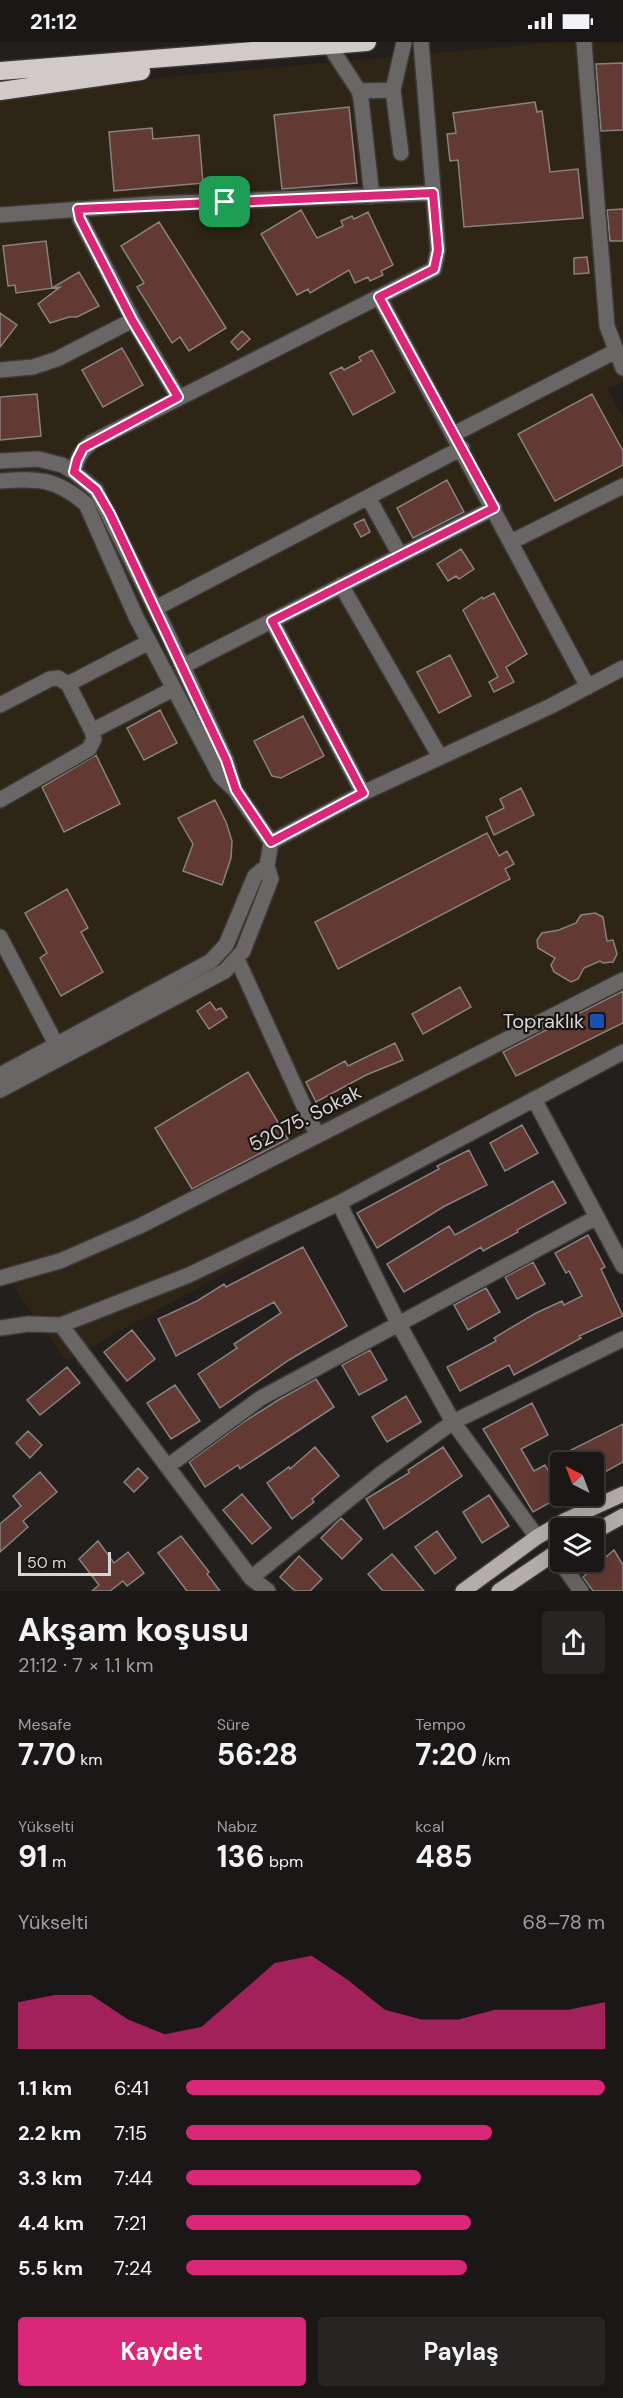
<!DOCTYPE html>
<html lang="tr">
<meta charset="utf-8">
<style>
:root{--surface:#1a1716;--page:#272423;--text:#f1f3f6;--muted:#9f9fa1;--line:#383635;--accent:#db2777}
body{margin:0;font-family:"DM Sans",sans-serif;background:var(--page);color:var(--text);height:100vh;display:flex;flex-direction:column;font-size:22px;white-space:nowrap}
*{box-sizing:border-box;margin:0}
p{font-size:20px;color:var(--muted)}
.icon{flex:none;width:33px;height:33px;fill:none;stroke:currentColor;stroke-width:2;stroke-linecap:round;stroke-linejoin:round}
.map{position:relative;height:1549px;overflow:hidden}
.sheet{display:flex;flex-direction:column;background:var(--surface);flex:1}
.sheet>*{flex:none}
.needle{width:39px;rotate:318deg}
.fabs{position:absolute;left:550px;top:1410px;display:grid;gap:12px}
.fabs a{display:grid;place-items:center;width:54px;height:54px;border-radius:6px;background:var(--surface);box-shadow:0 6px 24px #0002,0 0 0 2px var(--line);font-size:30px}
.scale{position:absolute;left:18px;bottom:15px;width:93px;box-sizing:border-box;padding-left:6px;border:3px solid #d8d6d4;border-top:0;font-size:16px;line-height:21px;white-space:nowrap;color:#d8d6d4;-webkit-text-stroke:4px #191613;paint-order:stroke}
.pin{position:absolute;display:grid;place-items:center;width:51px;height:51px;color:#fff;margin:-26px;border-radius:12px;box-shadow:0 3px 9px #0006}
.round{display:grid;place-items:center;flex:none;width:63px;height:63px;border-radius:6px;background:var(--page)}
.overview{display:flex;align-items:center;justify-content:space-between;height:102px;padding:0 18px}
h1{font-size:33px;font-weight:700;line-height:45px}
.figures{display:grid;grid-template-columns:repeat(3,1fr);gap:9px;height:102px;padding:6px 18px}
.figures div{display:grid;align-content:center}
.figures b{font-size:30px;font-weight:700}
.figures small{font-size:16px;font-weight:400}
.figures p{font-size:16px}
.chart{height:168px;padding:12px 18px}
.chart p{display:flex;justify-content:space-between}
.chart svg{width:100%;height:108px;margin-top:6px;fill:var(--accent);opacity:.7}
.button{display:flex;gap:12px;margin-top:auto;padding:12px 18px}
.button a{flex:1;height:69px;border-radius:6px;background:var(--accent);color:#fff;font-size:24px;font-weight:700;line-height:69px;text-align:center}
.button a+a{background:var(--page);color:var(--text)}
ul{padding:0 18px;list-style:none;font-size:20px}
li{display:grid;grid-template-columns:96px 72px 1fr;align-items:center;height:45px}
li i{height:15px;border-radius:8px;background:var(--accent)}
.status{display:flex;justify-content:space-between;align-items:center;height:42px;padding:0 30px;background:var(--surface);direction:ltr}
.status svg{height:16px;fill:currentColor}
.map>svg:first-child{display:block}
.commercial{fill:#2f2516}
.building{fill:#623933;stroke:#878281;stroke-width:1.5}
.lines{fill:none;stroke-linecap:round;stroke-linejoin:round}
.minor-casing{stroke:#3b3937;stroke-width:18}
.major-casing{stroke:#3b3937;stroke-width:18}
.highway-casing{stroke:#3b3937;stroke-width:21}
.minor{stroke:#696665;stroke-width:15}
.major{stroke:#b3aeac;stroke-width:15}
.highway{stroke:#d0cac9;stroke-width:18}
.route-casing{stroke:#fff;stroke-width:12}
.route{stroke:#db2777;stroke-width:8}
.transit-dot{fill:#1a4fb4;stroke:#191613;stroke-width:2}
.labels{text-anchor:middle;stroke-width:4.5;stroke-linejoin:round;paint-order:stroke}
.poi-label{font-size:20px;fill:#d8d6d4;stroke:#191613;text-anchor:end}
.street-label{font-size:20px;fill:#d8d6d4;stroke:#191613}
</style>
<div class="status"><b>21:12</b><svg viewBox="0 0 49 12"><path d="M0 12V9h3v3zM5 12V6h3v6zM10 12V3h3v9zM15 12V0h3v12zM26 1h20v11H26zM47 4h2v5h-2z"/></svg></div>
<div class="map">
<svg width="623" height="1549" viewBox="0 0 623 1549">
<rect width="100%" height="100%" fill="#221f1d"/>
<!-- commercial -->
<path class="commercial" d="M558,0h65v340l-15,7 15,29v635l-557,308 -63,-89 -3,1v-1181z"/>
<!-- building -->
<path class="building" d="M623,21v67l-22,1 -5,-67z
M535,60l2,10 5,-1 8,61 28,-3 5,49 -119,9 -6,-67 -8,1 -3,-27 9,-1 -3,-20z
M349,65l8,76 -75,6 -8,-74z
M152,86l1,11 46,-4 4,48 -89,8 -5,-59z
M623,167v32h-13l-3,-31z
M301,168l16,28 26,-12 -2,-5 11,-5 2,3 14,-7 25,53 -12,6 2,4 -13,6 -2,-4 -13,6 -6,-13 -39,23 -2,-4 -11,6 -36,-61z
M159,180l67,106 -37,23 -9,-14 -8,6 -35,-56 7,-4 -23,-37z
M46,199l6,47 27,-16 20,34 -22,11h-8l-19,6 -12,-19 22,-17 -44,6 -1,-8 -7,1 -5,-40z
M587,215l2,16 -15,1v-16z
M0,271l17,12 -17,22z
M242,289l8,8 -12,11 -7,-8z
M122,306l21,37 -40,22 -21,-37z
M372,308l23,42 -42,23 -23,-42 12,-6 2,3 17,-9 -2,-4z
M37,352l4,42 -41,4v-43z
M592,352l31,57v14l-68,36 -37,-67z
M447,438l17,32 -51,26 -16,-30z
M364,477l6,13 -9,5 -7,-13z
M461,507l13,20 -15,10 -3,-3 -8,5 -11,-17z
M494,551l33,61 -21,13 8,15 -20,10 -5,-10 9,-5 -35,-67 19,-13 1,2z
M450,613l21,41 -32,17 -22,-41z
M160,668l17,33 -33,17 -17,-32z
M303,674l21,40 -43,22 -9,-2 -18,-35z
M96,713l24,49 -56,28 -22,-45z
M521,746l13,27 -40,20 -8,-18 18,-9 -4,-9z
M215,758l11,22 6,19 -1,17 -9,27 -39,-14 10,-27 -15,-26z
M487,791l12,23 8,-5 7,13 -9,5 5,10 -172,90 -23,-47z
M67,847l21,39 -7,4 22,40 -42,24 -21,-38 7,-5 -22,-40z
M595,871l8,4 4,24 6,-1 4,14 -4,8 -10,1 -3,-2 -16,7 -6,11 -7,3 -17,-10 -3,-7 4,-7 -17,-10 -1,-8 5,-7 17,-3 17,-7 5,-8z
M460,945l11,20 -48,27 -11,-20z
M623,949v32l-107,53 -13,-24z
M210,960l6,8 5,-2 6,9 -18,12 -12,-18z
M395,1001l8,17 -37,15 -50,27 -10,-20 39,-21 3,5z
M248,1030l40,67 -96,50 -37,-61z
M522,1083l16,28 -33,18 -15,-28z
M469,1108l18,35 -44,22 -66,41 -20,-35 82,-44 -2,-3z
M553,1139l13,22 -49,27 1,2 -35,19 -2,-4 -77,45 -17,-28 62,-38 6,9z
M588,1193l17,32 -4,2 22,47 -44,20 2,2 -67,37 -5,-10 -49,26 -13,-24 49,-26 -2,-3 42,-25 26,-12 2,4 18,-9 -13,-25 -3,2 -11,-20z
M303,1205l44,79 -58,34 -69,48 -22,-34 39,-26 -3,-4 47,-31 -7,-11 -98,54 -18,-37 39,-18 27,-17 2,3z
M533,1220l12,22 -28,15 -12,-22z
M486,1246l14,24 -32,18 -14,-25z
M132,1288l23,29 -28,22 -23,-29z
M370,1308l17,30 -28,15 -17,-30z
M67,1325l13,16 -40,32 -13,-15z
M316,1337l18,28 -94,62 -2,-4 -33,22 -16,-25 56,-41 35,-22z
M175,1343l25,36 -29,18 -24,-36z
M406,1354l15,26 -34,20 -15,-25z
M532,1361l16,32 -27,14 13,22 11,-6 17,31 -29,16 -50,-83z
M623,1382v38l-29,16v-16h-21l-6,-10z
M28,1389l14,14 -12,13 -14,-15z
M315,1405l24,29 -27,23 2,3 -22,17 -25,-36 22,-16 1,2z
M443,1405l19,29 -78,53 -18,-30 43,-26 -1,-3z
M138,1426l10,10 -14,14 -10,-10z
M40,1430l17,20 -34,29 5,6 -28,25v-28l21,-18 -8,-10z
M242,1452l29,34 -19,16 -29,-34z
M489,1453l20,31 -27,17 -19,-31z
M341,1476l21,21 -20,20 -21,-21z
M437,1489l19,27 -21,16 -20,-27z
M181,1494l28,36 -2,2 13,17h-33l-29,-38z
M98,1499l16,22 14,-11 16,21 -17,13 -4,-5 -13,10h-18l7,-6 -20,-26z
M614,1508l9,15v26h-30l-10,-14z
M392,1512l32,37h-41l-15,-17z
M299,1514l23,23 -12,12h-15l-15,-14z"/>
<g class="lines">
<!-- minor casing -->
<g class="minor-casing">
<path id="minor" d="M584,0l23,284 16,42
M329,3l30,46 2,8 11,97
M393,48l8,63
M359,49l34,-1 11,-48
M78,167l2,10 53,101 45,77
M0,173l151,-11 282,-11
M379,255l209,390
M0,328l33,-3 24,-8 76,-39
M454,392l162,-83
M0,419l38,-2 24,6 12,7 22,18 68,136 62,134 9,30 36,52 -4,24 4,13 -28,72 -18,20 -225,119
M74,430c3,-13 7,-22 18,-30l342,-173 4,-19 -17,-208
M0,439c38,-3 55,-3 86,23l50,113 84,159 15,14
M368,455l32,58
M511,500l112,-56
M341,543l99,172
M156,566l306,-160
M272,579l91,172
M183,624l311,-158
M68,642l81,-42
M0,663l50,-26 8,-1 10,6 24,47 2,8 -5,10 -89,51
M92,689l81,-42
M271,800l92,-49 188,-87 72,-38
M0,895l57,109
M237,917l80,176
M0,1033l211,-114 15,-16 29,-69 12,-10
M534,1057l89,167
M339,1161l59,120 55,99 84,115
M0,1236l60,-17 80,-35 483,-246
M61,1283l190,253 17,13
M0,1286l28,-4 33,1 128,-50 150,-72 284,-151
M168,1424l93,-68 336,-181
M554,1511l27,38
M251,1536l131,-105 71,-51 170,-83"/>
</g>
<!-- major casing -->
<g class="major-casing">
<path id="major" d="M594,1490l29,-16
M463,1549l74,-54 29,-17 57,-26
M499,1549l62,-42"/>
</g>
<!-- highway casing -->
<g class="highway-casing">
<path id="highway" d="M0,29l367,-29
M0,49l141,-20"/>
</g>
<!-- minor -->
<use href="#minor" class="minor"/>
<!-- major -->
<use href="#major" class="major"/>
<!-- highway -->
<use href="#highway" class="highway"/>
</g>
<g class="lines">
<!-- route casing -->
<g class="route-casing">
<path id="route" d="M433,151l5,57 -4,19 -55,28 115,211 -222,113 91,172 -92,49 -35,-52 -10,-30 -116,-246 -14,-24 -22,-18 3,-12 6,-12 95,-51 -46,-77 -52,-101 -2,-10z"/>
</g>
<!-- route -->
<use href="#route" class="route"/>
</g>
<!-- markers -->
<rect class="transit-dot" x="589" y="971" width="16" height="16" rx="3"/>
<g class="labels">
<!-- poi labels -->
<g class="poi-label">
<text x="584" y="986">Topraklık</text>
</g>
<!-- street labels -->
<g class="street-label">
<text transform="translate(305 1076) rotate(-27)" y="7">52075. Sokak</text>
</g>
</g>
</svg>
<div class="fabs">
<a><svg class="needle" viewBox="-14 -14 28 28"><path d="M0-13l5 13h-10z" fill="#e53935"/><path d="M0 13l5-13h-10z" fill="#9f9fa1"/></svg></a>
<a><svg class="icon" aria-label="layers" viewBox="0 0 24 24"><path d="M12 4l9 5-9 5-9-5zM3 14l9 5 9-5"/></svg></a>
</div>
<div class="scale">50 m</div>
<div class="pin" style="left:225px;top:160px;background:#1e9e55"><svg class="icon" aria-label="arrive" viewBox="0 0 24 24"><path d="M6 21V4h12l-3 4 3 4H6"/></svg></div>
</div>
<section class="sheet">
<div class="overview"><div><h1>Akşam koşusu</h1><p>21:12 · 7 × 1.1 km</p></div><a class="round"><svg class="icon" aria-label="share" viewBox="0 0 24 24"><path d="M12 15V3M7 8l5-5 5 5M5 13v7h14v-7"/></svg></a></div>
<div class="figures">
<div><p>Mesafe</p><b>7.70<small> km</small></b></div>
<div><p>Süre</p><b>56:28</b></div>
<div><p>Tempo</p><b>7:20<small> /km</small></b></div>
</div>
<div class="figures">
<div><p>Yükselti</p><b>91<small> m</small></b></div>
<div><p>Nabız</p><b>136<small> bpm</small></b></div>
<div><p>kcal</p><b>485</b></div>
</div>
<div class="chart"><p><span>Yükselti</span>68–78 m</p>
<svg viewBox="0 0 160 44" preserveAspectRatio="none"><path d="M0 44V25L10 22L20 22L30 32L40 38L50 35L60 22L70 9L80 6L90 16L100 28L110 32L120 32L130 28L140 28L150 28L160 25V44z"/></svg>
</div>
<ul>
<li><b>1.1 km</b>6:41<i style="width:100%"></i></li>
<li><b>2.2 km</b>7:15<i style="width:73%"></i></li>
<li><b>3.3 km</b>7:44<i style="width:56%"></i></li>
<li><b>4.4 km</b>7:21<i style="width:68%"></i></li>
<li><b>5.5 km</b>7:24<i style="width:67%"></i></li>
</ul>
<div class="button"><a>Kaydet</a><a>Paylaş</a></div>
</section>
